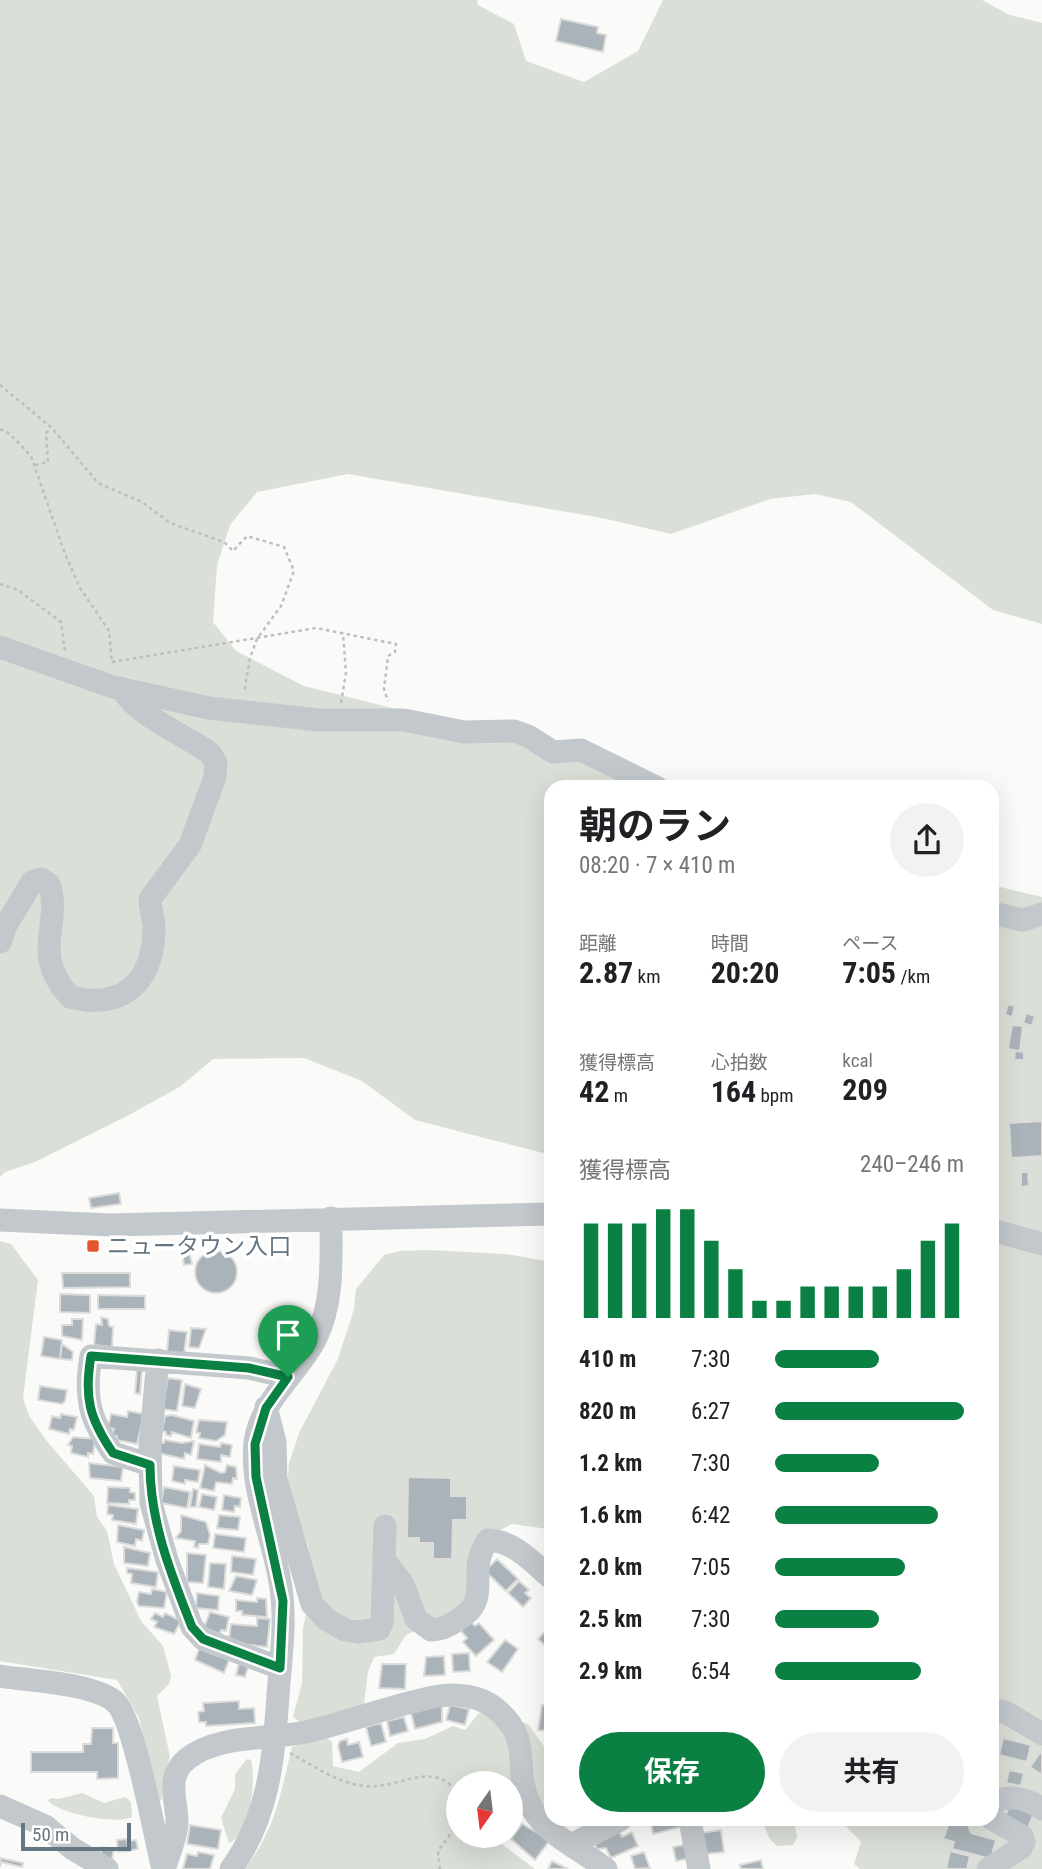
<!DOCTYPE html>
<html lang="ja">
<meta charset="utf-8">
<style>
:root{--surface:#fff;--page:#f2f2f2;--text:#202124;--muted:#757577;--accent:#0b8043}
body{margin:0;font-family:"Roboto Condensed","Noto Sans JP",sans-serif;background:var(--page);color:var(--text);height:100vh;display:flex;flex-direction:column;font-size:26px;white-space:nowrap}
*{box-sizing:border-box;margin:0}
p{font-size:23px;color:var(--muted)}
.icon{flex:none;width:38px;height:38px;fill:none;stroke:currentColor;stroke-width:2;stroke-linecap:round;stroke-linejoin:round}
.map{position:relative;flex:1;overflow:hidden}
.details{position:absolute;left:544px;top:780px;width:455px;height:1046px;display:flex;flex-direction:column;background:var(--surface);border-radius:21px;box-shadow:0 7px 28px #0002}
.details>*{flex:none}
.needle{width:46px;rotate:194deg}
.fabs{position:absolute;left:446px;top:1771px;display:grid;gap:14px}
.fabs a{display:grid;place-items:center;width:77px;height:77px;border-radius:50%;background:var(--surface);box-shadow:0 7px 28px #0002;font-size:35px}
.scale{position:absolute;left:21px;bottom:18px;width:110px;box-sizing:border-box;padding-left:7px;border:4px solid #657683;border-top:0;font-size:19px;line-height:24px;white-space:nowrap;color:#657683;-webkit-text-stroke:5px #fff;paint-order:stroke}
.pin{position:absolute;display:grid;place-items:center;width:60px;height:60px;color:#fff;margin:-72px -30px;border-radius:50% 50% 50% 0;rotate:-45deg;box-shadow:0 0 7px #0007}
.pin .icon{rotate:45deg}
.round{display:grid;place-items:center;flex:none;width:74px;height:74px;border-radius:37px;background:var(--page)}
.overview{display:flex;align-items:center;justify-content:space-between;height:119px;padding:0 35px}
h1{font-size:38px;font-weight:700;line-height:52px}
.figures{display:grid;grid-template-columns:repeat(3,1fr);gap:10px;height:119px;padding:7px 35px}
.figures div{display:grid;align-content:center}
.figures b{font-size:30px;font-weight:700}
.figures small{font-size:19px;font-weight:400}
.figures p{font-size:19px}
.chart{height:196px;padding:14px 35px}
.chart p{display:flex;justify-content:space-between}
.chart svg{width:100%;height:126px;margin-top:7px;stroke:var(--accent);stroke-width:6}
.cta{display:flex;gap:14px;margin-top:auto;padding:14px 35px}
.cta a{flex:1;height:80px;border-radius:42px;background:var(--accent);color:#fff;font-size:28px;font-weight:700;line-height:80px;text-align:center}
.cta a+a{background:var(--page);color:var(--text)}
ul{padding:0 35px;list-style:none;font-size:23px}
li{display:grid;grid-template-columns:112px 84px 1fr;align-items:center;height:52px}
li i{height:18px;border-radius:9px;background:var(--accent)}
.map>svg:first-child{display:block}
.green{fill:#dadfd7}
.building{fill:#aab3b9;stroke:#dcdcda;stroke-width:2}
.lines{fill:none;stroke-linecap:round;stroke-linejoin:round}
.path{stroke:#bbbfc2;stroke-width:2.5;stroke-dasharray:3.5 3.5;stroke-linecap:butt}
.minor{stroke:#c3c8cc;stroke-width:23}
.route-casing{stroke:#fff;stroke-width:14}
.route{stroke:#0b8043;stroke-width:9}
.poi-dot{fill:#e4572e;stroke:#fff;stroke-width:2.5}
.labels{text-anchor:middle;stroke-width:7;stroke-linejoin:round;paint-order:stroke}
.poi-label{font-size:23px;fill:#657683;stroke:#fff;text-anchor:start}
</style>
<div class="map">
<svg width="1042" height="1869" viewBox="0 0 1042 1869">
<rect width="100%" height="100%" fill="#fafaf8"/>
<!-- green -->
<path class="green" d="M0,0h477l1,5 36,19 12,37 58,21 54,-31 25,-51h319l28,15 32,8v601l-49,-14 -142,-108 -36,-8 -45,5 -99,35 -69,-16 -254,-44 -91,18 -27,33 -13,40 -4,57 23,29 68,35 205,51 162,50 -120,1v367l-136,-35 -53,-39 -58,-23 -91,1 -32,27 -54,30 -92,46 -30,10 -5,5z
M992,885l50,12v972h-182l-6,-5 7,-22 -21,-22h152z
M0,1241l11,3 27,36 -15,118 6,18 17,24 48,56 3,21 10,14 7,33 27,57 22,25 8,30 -2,8 -12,12 13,61 -5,15 -3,28 -4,1 -19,-83 -22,-38 -117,-19z
M427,1250l79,4 45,8v271l-3,-4 -36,-5 -36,19 -4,61 -66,31 -12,19 -20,3 -6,15 -4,32 -62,20 -9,-7 9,-34 1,-55 10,-46 -5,-36 -21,-53 2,-30 11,-32 38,-72 16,-50 2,-20 28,-34 16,-4z
M490,1711l38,13 23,32v54l-30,2 -10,6v-35h-53v53h43l-2,6 36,27h-290c31,-41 35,-74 47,-122l30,-11 10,5 1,25 26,6 39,-29 27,-4 28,-13 12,4 14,-17z
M247,1759l4,1c5,20 0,75 -22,83l-8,-25 14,-29v-15z
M82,1793l22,10 21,-6 6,5 1,15c-15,8 -72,-3 -84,-16l2,-3 8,1z
M762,1820h32l3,17 -4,8 -16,1 -8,-8z"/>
<!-- building -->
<path class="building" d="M561,19l37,8 -1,6 9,2 -3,17 -47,-11z
M1008,1004l7,2 -3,11 -7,-2z
M1026,1013l9,3 -3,10 -9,-3z
M1012,1025l11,1 -3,25 -12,-2z
M1015,1051l9,1v8h-10z
M1042,1121v35l-31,2 -2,-35z
M1021,1172h7l1,14 -8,1z
M119,1193l2,11 -30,4 -2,-10z
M195 1272a21 21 0 1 1 42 0a21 21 0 1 1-42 0Z
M189,1251l3,13 -8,1 -2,-13z
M62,1273h68v14l-67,1z
M60,1294l30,1v18l-30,-1z
M98,1295l47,1v13h-47z
M101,1317l7,2 1,7 4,1 -1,20 -18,-2 2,-21 6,1z
M72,1319h11l-1,21 -20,-4v-11h10z
M191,1328l15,1 -7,19 -10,-1z
M169,1330l18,2 -3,22 -17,-2z
M44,1337l18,3 -2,19 -19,-3z
M62,1344l11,8 -1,8 -12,-1z
M137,1370h5l-2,24 -5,-1z
M168,1378l14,2 -5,31 -15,-2z
M185,1384l16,5 -6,19 -13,-2z
M40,1386l27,4 -2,11 -3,3 -24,-4z
M128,1411l16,3 -7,30 -20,-4v-4l-5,-1 2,-6 -6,-2 3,-13 16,3z
M61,1414l16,3 -3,13 -4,-1 -1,5 -20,-5 3,-13 8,2z
M172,1415l22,6 -3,17 -19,-6 -1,4 -5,-1v-3l-4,-1 3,-15z
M199,1420l28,2 -2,13 -9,6 -17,-3 1,-5 -4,-1z
M73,1437l22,2 -2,15 -5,-1v4l-17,-4 1,-7 -4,-1z
M165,1440l17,3 12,-2 -3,14 -6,-2 -1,6 -26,-6 2,-11 4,1z
M221,1443l11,2 -2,12 -9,-2v7l-24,-3 2,-15 21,3z
M89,1463l34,4 -2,14 -31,-3z
M205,1465l16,8 4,-1 2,-7 9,2 1,12 -4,-1 -1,6 -16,-2 -2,9 -14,-3z
M174,1466l26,4 -2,12 -13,-2v4l-13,-3z
M408,1477l43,1v18h16v24h-14l-1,39h-19v-16h-14v-5h-12z
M108,1487l22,1v4l5,1v7h-6v4l-22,-1z
M164,1487l26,5 -3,16 -26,-5z
M193,1489l5,1 -2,17h-6z
M202,1494l15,3 -3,13 -15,-3z
M224,1495l17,3 -1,9 -5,-1 -1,6 -12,-2z
M108,1505l30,4 -2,15 -24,-4 1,-5 -6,-1z
M181,1515l25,7 4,13 -2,9h-9l-1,4 -4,-1 1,-6 -19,-3 5,-7z
M219,1515l21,2 -2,13 -21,-2z
M118,1525l26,5 -2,11 -6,-2 -1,7 -18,-4z
M215,1534l31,4 -2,14 -31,-4z
M124,1547l26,6 -2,13 -24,-3z
M187,1553l19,2 -3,28 -16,-1z
M232,1556l24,3 -3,16 -22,-3z
M497,1559l21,20 -12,12 -21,-20z
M210,1563l16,1 -2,25 -16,-2z
M127,1568l31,4 -2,15 -25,-4 1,-9 -5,-1z
M236,1576l21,4 -5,15 -23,-4z
M519,1581l10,9 -4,3 6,5 -8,9 -15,-14z
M152,1589l15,3 -3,16 -25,-2 -2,-4 2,-10 12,2z
M197,1593l22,3 -1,14 -22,-2z
M257,1598l9,1 1,18 -25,-2v-4h-6v-11l21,2z
M210,1612l19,5 -3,14 -5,-1 -1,4 -16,-6z
M155,1613l8,4 2,-4 16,8 -7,13 -20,-7 3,-5 -6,-3z
M257,1618l13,1 -3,28 -25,-3 -13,-6 2,-14 26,2z
M471,1622l4,4 4,-3 15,17 -18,16 -13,-14 4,-4 -6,-7z
M551,1625v26l-13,-12z
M505,1640l13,9 -16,23 -15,-10z
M199,1649l30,11 -5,13 -29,-13z
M469,1653l1,18 -17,1 -1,-18z
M444,1656l1,19 -21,1 2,-19z
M239,1663l9,4 -3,10 -9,-2z
M382,1664h24l-1,25 -26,-1z
M239,1701v8l15,-1 1,15 -49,3v-4h-7l-1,-10 6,-1 -1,-8z
M442,1705v17l-27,7 -4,-16z
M450,1705l19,4 -4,16 -19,-5z
M542,1705l9,1v25l-13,-1z
M404,1717l4,14 -18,5 -3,-15z
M381,1723l5,19 -15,4 -5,-19z
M92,1728h21v15h5v35l-21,1v-7h-66v-20h52v-8h8z
M1003,1738l28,7 -4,17 -28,-7z
M347,1739l1,6 11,-3 4,15 -21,5 -4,-16 2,-5z
M1042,1750v25l-12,-8z
M1009,1770l15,3 -3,13 -15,-3z
M1010,1804l24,9 -6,15 -24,-9z
M666,1820h17l2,6 -32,8 -2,-10z
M950,1820l18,5 3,8 25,7 -5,19 -39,-10 2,-7 -11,-3z
M522,1824l28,16 -15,20 -24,-21z
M190,1825l31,5 -3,19 -31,-5z
M618,1829l4,8 10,-5 6,14 -27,12 -5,-10 -9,1 -4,-9z
M721,1830l3,22 -19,2 -3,-21z
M127,1839l1,12 -10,1 -1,-12z
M136,1840l2,9 -9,2 -2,-10z
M689,1844l3,14 -16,3 -3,-14z
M102,1847l12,2 -2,10 -12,-2z
M950,1851l20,5 -3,13h-21z
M198,1852l16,3 -4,14h-27l4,-15 10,2z
M644,1852l6,16 -15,1 -4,-13z
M0,1858l23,5 -1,4 -21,-5 -1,5z
M761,1860l2,9h-22l-1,-4z
M552,1861l16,8h-20z"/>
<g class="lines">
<!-- path -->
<path class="path" d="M0,385l52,43 46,55 44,19 28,21 54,19 9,9 14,-15 37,11 10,24 -13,35 -24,33 -7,19 -6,35
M0,429l10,5 21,22 34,98 15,34 29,43 3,32
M35,465l13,-3 -2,-29 5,-4
M0,584l18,6 43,32 4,29
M112,662l204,-34 80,16 -1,8 -7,4 -4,33 4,12
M341,703l5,-30 -3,-40
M290,1753c24,13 47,30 75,33 33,4 71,-29 93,9
M440,1869l-2,-18 20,-27"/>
<!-- minor -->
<path class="minor" d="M0,647l113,40 96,21 110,12h85l60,12 50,-1 14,5 25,16 28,-2 77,38
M992,913l31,7 19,-6
M0,942l5,-15 27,-45 9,-3 8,5c14,41 -20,67 21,113 52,13 82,-14 84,-65 1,-11 -4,-22 -4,-33l40,-54 25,-68 1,-14 -6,-10c-25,-17 -75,-39 -89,-65
M0,1220l111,5 440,-11
M992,1230l50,14
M158,1360l-8,85 1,58 16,57 25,67 11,12 77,29
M266,1407l9,35 1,37 36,125 14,15 19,11 13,2 21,-3 3,-6 3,-97
M150,1465l-37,-12c-24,-35 -29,-56 -22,-97l158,12 39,9
M385,1561l18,23 13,35 15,11c11,-1 16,-3 25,-9 40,-23 8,-47 32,-81 26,1 44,22 63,38
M0,1676c31,5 90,7 114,25 20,14 41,138 49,168
M992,1708l15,5 35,21
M992,1805c14,-13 36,-6 50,4
M0,1806l45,20 28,23 34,20
M690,1820l9,49
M571,1845l49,-25
M164,1869c5,-15 12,-30 13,-46 0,-23 -12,-46 10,-64 31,-25 82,-19 119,-27 44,-10 88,-28 133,-36 18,-3 41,0 56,12 39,32 18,57 33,92 13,33 51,48 78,69
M231,1869c41,-56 43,-120 48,-187 3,-33 7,-67 1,-100 -7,-45 -30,-93 -25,-140 6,-43 43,-68 61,-104 18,-37 15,-80 15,-120
M988,1869l33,-21 3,-6 -2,-6 -30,-17"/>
</g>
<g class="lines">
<!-- route casing -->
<g class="route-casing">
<path id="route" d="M91,1356l158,12 39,9 -22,31 -11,36 1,33 27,124 -3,67 -77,-29 -11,-12c-21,-53 -42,-105 -42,-162l-37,-12c-24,-35 -29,-56 -22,-97z"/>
</g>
<!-- route -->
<use href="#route" class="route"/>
</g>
<!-- markers -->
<rect class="poi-dot" x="86" y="1239" width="14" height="14" rx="3.5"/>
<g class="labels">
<!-- poi labels -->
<g class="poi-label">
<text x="107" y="1254">ニュータウン入口</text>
</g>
</g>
</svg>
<div class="fabs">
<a><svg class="needle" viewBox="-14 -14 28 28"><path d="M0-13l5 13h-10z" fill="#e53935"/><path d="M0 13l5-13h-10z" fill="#757577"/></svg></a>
</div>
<div class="scale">50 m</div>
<div class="pin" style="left:288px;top:1377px;background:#1e9e55"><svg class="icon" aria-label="arrive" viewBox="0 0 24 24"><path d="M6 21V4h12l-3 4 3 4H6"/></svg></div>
<section class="details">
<div class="overview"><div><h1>朝のラン</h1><p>08:20 · 7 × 410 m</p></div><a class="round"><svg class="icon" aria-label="share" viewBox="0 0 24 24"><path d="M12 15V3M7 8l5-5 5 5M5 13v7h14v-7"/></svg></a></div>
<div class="figures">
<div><p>距離</p><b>2.87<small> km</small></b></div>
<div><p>時間</p><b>20:20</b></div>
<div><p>ペース</p><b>7:05<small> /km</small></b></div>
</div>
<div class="figures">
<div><p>獲得標高</p><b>42<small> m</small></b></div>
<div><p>心拍数</p><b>164<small> bpm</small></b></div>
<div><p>kcal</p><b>209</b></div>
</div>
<div class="chart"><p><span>獲得標高</span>240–246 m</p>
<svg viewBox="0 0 160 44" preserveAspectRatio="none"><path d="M5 44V11M15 44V11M25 44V11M35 44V6M45 44V6M55 44V17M65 44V27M75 44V38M85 44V38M95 44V33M105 44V33M115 44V33M125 44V33M135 44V27M145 44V17M155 44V11"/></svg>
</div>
<ul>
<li><b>410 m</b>7:30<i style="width:55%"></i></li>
<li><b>820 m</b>6:27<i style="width:100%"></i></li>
<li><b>1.2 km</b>7:30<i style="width:55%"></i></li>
<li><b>1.6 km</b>6:42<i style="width:86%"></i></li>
<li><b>2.0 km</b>7:05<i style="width:69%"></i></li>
<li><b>2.5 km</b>7:30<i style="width:55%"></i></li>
<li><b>2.9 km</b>6:54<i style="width:77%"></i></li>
</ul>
<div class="cta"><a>保存</a><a>共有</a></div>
</section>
</div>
